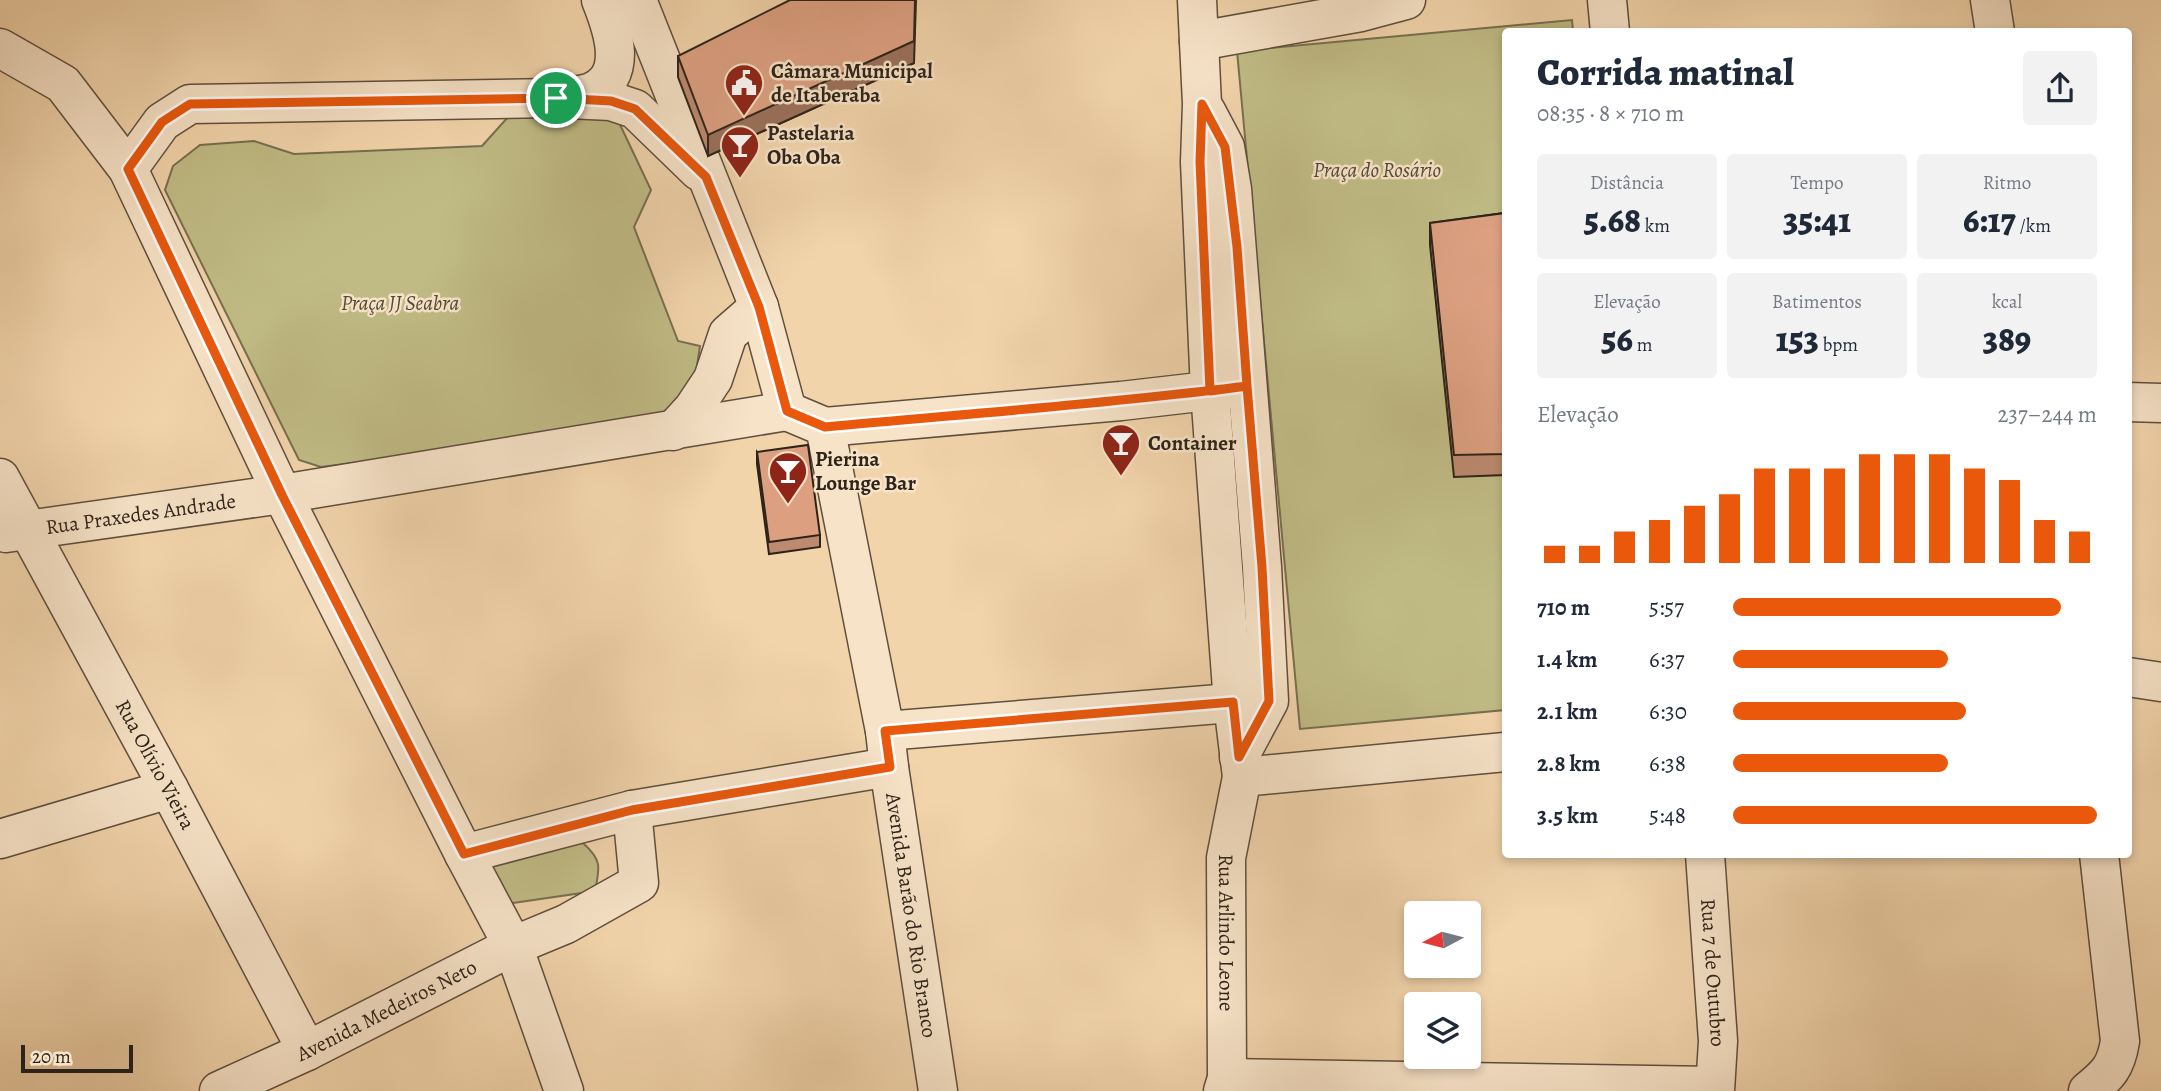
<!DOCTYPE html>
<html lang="pt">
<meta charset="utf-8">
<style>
:root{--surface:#fff;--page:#f2f2f3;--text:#1f2937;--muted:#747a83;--accent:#ea580c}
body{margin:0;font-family:Alegreya,serif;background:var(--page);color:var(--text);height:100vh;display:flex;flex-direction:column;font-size:26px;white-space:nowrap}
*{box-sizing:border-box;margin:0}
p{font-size:23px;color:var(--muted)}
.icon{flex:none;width:38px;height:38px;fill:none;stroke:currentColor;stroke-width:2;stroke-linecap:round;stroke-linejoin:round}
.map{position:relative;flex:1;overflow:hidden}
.details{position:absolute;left:1502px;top:28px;width:630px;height:830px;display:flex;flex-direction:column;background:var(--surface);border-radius:7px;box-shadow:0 4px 10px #0003}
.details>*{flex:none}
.needle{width:46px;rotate:263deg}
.tools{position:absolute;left:1404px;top:901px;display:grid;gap:14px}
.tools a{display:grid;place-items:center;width:77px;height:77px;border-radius:7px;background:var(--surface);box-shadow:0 4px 10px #0003;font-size:35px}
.scale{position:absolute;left:21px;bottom:18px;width:112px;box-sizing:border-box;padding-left:7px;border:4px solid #2e231a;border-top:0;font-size:19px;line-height:24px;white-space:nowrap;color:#2e231a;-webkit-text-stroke:5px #f7e3c8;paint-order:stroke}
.pin{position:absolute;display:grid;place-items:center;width:60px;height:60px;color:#fff;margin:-30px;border:4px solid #fff;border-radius:50%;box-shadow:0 2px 7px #0007}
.round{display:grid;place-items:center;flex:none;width:74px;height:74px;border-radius:7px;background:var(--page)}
.headline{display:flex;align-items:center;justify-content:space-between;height:119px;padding:0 35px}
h1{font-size:38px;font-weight:800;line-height:52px}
.figures{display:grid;grid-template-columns:repeat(3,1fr);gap:10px;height:119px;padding:7px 35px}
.figures div{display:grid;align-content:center;border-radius:7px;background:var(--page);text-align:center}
.figures b{font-size:35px;font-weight:800}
.figures small{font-size:19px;font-weight:400}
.figures p{font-size:19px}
.chart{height:196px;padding:14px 35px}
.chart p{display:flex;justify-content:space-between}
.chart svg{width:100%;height:126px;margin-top:7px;stroke:var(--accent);stroke-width:6}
ul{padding:0 35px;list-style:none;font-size:23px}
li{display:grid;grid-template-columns:112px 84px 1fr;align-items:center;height:52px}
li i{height:18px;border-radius:9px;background:var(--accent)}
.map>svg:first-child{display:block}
.green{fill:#c0bb85;stroke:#776f50;stroke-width:2}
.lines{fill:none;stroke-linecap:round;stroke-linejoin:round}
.minor-casing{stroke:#5f4f3e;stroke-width:41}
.tertiary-casing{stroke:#5f4f3e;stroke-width:41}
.minor{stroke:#f7e3c8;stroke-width:38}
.tertiary{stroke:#f7e3c8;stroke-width:38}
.wall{fill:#bd8a6f;stroke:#2e231a;stroke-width:2}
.shaded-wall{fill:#9a705a;stroke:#2e231a;stroke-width:2}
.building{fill:#dca081;stroke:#2e231a;stroke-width:2}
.route-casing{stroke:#fff;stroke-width:14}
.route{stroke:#ea580c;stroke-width:9}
.labels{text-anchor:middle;stroke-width:5;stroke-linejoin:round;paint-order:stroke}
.poi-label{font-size:21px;font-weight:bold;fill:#2e231a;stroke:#f7e3c8;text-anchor:start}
.park-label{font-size:21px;font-style:italic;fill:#524935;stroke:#f7e3c8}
.street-label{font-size:21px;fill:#2e231a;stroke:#f7e3c8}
</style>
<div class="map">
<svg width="2161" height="1091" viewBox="0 0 2161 1091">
<rect width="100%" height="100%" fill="#f2d4ab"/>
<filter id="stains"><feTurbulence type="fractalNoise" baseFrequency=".00286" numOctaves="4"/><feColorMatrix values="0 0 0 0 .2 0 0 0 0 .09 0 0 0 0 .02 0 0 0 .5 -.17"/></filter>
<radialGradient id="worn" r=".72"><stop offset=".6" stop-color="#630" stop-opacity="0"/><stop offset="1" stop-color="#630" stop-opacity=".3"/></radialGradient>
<!-- green -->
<path class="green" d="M1572,20l1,11 -68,1v678l-205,19 -63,-678z
M614,112l37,78 -17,37 44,114 22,5 -5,33 -29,45 -345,43 -22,-7 -134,-270 8,-24 27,-21 54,-4 40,13 188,-8 27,-30z
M583,843c19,17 17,24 12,48l-82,12 -17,-3 -8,-30 9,-13z"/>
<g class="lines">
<!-- minor casing -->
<g class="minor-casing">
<g id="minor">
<path id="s1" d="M1197,0l5,104 -2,58 10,229 23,312 9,74 -16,81 1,220 -4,13"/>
<path d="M1607,0l3,32"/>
<path d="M1990,0l5,32"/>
<path d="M1199,41l162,-29 45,-12"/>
<path d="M1206,111l19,36 7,42 30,378 7,134 -30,56"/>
<path d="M2128,402l33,1"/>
<path d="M825,427l296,-26 113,-13"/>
<path id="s2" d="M0,478l169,311 138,262"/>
<path id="s3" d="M6,533l276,-39"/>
<path d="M2128,677l33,5"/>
<path d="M885,731l371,-30"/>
<path id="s4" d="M889,767l49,324"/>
<path d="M1242,777l263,-25"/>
<path d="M0,839l169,-50"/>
<path id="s5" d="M1705,854l13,187 -3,50"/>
<path d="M513,946l51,145"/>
<path d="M1227,1078l487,8"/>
<path d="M2088,1091c20,-16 28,-24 32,-50l-21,-187"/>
</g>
</g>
<!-- tertiary casing -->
<g class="tertiary-casing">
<g id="tertiary">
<path d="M637,0l122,307 28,104"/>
<path d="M0,48l63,36 65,85 154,325 182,360 49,92"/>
<path d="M569,99l42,2 24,8 64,62"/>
<path d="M128,169l34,-47 28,-18 366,-6c10,-1 23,-2 33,-5 41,-15 24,-63 12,-93"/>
<path d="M673,431l20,-22 20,-30 15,-45 31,-27"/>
<path d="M282,494l505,-83"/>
<path d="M464,854l168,-44 257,-43 -4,-36 -60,-304 -38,-16"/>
<path id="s6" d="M219,1091l88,-40 206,-105 53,-22 73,-41 -7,-73"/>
</g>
</g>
<!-- minor -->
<use href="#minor" class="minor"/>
<!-- tertiary -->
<use href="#tertiary" class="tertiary"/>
</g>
<!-- wall -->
<path class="wall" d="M678,56l236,7 -206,93 -30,-79z
M1505,213v262l-51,2 -24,-232v-22z
M757,452l63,83v12l-51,7 -12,-90z"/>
<!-- shaded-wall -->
<path class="shaded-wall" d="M916,0l-2,63 -206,93v-21z"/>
<!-- building -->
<path class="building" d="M790,0h125l-1,41 -206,94 -30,-79z
M1505,213v241l-51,1 -24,-232z
M808,445l12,90 -51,7 -12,-90z"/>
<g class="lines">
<!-- route casing -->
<g class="route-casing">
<path id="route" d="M556,98l-366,6 -28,18 -34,47 154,326 182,359 168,-44 258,-43 -5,-36 348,-29 6,55 30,-56 -7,-134 -15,-181 -37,5 -10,-229 2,-58 23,43 12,100 10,139c-141,18 -282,28 -422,41l-38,-16 -28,-104 -53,-130 -71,-68 -24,-8 -55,-3"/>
</g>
<!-- route -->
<use href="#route" class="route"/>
</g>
<!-- icons -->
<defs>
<g id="civic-pin" transform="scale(2.0125)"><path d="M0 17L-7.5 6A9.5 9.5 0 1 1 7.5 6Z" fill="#8f2418" stroke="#f7e3c8"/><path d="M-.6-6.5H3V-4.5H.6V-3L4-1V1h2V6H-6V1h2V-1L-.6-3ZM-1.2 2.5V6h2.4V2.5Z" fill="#fff"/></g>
<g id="bar-pin" transform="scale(2.0125)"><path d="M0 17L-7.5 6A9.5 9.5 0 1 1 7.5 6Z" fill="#8f2418" stroke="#f7e3c8"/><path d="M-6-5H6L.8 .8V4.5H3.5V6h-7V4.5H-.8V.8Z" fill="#fff"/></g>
</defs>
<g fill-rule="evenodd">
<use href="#civic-pin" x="744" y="83"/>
<use href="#bar-pin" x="740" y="145"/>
<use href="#bar-pin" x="1121" y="443"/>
<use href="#bar-pin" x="788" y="471"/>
</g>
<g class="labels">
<!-- poi labels -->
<g class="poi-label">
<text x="771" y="78">Câmara Municipal<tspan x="771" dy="24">de Itaberaba</tspan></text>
<text x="767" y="140">Pastelaria<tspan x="767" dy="24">Oba Oba</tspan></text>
<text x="1148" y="450">Container</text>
<text x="815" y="466">Pierina<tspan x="815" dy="24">Lounge Bar</tspan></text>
</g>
<!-- park labels -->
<g class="park-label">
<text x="1377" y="177">Praça do Rosário</text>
<text x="400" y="310">Praça JJ Seabra</text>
</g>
<!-- street labels -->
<g class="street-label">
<text dy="7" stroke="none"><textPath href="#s3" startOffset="136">Rua Praxedes Andrade</textPath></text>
<text dy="7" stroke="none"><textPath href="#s2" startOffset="326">Rua Olívio Vieira</textPath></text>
<text dy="7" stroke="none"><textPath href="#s4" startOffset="150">Avenida Barão do Rio Branco</textPath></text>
<text dy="7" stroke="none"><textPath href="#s1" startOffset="936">Rua Arlindo Leone</textPath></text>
<text dy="7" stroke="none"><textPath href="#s5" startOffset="119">Rua 7 de Outubro</textPath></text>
<text dy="7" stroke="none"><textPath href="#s6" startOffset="186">Avenida Medeiros Neto</textPath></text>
</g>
</g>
<rect width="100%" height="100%" filter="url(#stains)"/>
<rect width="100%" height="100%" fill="url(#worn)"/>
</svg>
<div class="tools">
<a><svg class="needle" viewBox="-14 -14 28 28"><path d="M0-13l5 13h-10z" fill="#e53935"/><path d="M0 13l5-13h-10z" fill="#747a83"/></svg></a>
<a><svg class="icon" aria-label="layers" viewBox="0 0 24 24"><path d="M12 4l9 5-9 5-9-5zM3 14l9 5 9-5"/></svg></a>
</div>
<div class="scale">20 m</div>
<div class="pin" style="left:556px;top:98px;background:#1e9e55"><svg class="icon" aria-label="arrive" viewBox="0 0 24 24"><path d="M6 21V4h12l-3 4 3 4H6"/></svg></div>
<section class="details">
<div class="headline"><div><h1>Corrida matinal</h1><p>08:35 · 8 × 710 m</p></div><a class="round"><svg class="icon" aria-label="share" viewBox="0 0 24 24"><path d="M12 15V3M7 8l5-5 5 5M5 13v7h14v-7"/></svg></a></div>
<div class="figures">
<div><p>Distância</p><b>5.68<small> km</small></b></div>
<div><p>Tempo</p><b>35:41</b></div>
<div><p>Ritmo</p><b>6:17<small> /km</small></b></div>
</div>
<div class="figures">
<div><p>Elevação</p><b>56<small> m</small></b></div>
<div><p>Batimentos</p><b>153<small> bpm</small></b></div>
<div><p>kcal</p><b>389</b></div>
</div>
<div class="chart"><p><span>Elevação</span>237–244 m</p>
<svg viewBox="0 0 160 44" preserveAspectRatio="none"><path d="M5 44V38M15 44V38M25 44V33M35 44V29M45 44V24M55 44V20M65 44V11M75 44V11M85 44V11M95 44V6M105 44V6M115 44V6M125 44V11M135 44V15M145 44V29M155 44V33"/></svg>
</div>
<ul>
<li><b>710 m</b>5:57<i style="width:90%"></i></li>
<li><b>1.4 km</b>6:37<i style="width:59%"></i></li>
<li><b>2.1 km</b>6:30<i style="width:64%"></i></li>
<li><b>2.8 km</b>6:38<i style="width:59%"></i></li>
<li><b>3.5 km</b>5:48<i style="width:100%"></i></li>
</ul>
</section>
</div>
